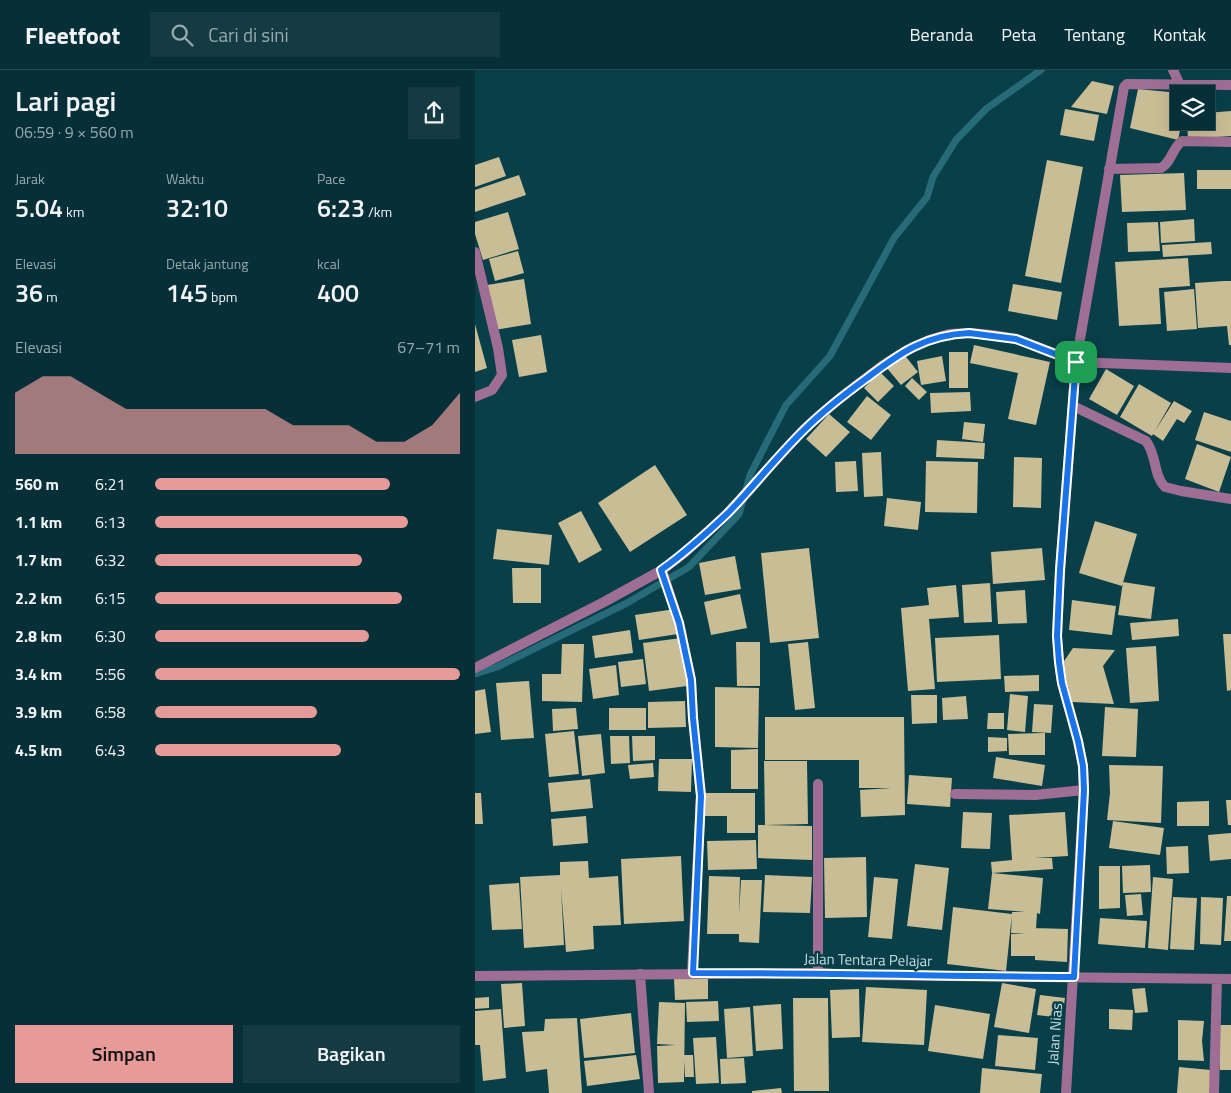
<!DOCTYPE html>
<html lang="id">
<meta charset="utf-8">
<style>
:root{--surface:#062f37;--page:#143b42;--text:#f1f3f6;--muted:#98a9ad;--line:#274a52;--accent:#e69b98}
body{margin:0;font-family:"Titillium Web",sans-serif;background:var(--page);color:var(--text);height:100vh;display:flex;flex-direction:column;font-size:19px;white-space:nowrap}
*{box-sizing:border-box;margin:0}
p{font-size:16px;color:var(--muted)}
.icon{flex:none;width:28px;height:28px;fill:none;stroke:currentColor;stroke-width:2;stroke-linecap:round;stroke-linejoin:round}
.map{position:relative;flex:1;overflow:hidden}
.sheet{display:flex;flex-direction:column;background:var(--surface);width:475px}
.sheet>*{flex:none}
.buttons{position:absolute;left:695px;top:15px;display:grid;gap:10px}
.buttons a{display:grid;place-items:center;width:45px;height:45px;border-radius:0px;background:var(--surface);box-shadow:0 5px 20px #0002,0 0 0 1px var(--line);font-size:25px}
.pin{position:absolute;display:grid;place-items:center;width:42px;height:42px;color:#fff;margin:-21px;border-radius:10px;box-shadow:0 2px 8px #0006}
.round{display:grid;place-items:center;flex:none;width:52px;height:52px;border-radius:0px;background:var(--page)}
.headline{display:flex;align-items:center;justify-content:space-between;height:85px;padding:0 15px}
h1{font-size:28px;font-weight:600;line-height:38px}
.metrics{display:grid;grid-template-columns:repeat(3,1fr);gap:8px;height:85px;padding:5px 15px}
.metrics div{display:grid;align-content:center}
.metrics b{font-size:25px;font-weight:600}
.metrics small{font-size:14px;font-weight:400}
.metrics p{font-size:14px}
.chart{height:140px;padding:10px 15px}
.chart p{display:flex;justify-content:space-between}
.chart svg{width:100%;height:90px;margin-top:5px;fill:var(--accent);opacity:.7}
.action{display:flex;gap:10px;margin-top:auto;padding:10px 15px}
.action a{flex:1;height:58px;border-radius:0px;background:var(--accent);color:#111;font-size:20px;font-weight:600;line-height:58px;text-align:center}
.action a+a{background:var(--page);color:var(--text)}
ul{padding:0 15px;list-style:none;font-size:16px}
li{display:grid;grid-template-columns:80px 60px 1fr;align-items:center;height:38px}
li i{height:12px;border-radius:6px;background:var(--accent)}
header{display:flex;align-items:center;gap:30px;box-sizing:border-box;height:70px;padding:0 25px;background:var(--surface);border-bottom:1px solid var(--line)}
header strong{font-size:24px}
nav{display:flex;gap:28px;margin-inline-start:auto;font-size:18px}
.search{width:350px;height:45px;background:var(--page);display:flex;align-items:center;gap:12px;box-sizing:border-box;padding:0 18px;border-radius:0px;color:var(--muted);font-size:19px}
main{display:flex;flex:1;min-height:0}
.map>svg:first-child{display:block}
.lines{fill:none;stroke-linecap:round;stroke-linejoin:round}
.stream{stroke:#276b79;stroke-width:7}
.building{fill:#c9bd95}
.lane{stroke:#9e6e94;stroke-width:10}
.street{stroke:#9e6e94;stroke-width:10}
.route-casing{stroke:#fff;stroke-width:10}
.route{stroke:#1a73e8;stroke-width:6}
.labels{text-anchor:middle;stroke-width:5;stroke-linejoin:round;paint-order:stroke}
.street-label{font-size:15px;fill:#c3dce2;stroke:#083f49}
</style>
<header>
<strong>Fleetfoot</strong>
<div class="search"><svg class="icon" aria-label="search" viewBox="0 0 24 24"><circle cx="10" cy="10" r="6"/><path d="M15 15l6 6"/></svg>Cari di sini</div>
<nav><a>Beranda</a><a>Peta</a><a>Tentang</a><a>Kontak</a></nav>
</header>
<main>
<section class="sheet">
<div class="headline"><div><h1>Lari pagi</h1><p>06:59 · 9 × 560 m</p></div><a class="round"><svg class="icon" aria-label="share" viewBox="0 0 24 24"><path d="M12 15V3M7 8l5-5 5 5M5 13v7h14v-7"/></svg></a></div>
<div class="metrics">
<div><p>Jarak</p><b>5.04<small> km</small></b></div>
<div><p>Waktu</p><b>32:10</b></div>
<div><p>Pace</p><b>6:23<small> /km</small></b></div>
</div>
<div class="metrics">
<div><p>Elevasi</p><b>36<small> m</small></b></div>
<div><p>Detak jantung</p><b>145<small> bpm</small></b></div>
<div><p>kcal</p><b>400</b></div>
</div>
<div class="chart"><p><span>Elevasi</span>67–71 m</p>
<svg viewBox="0 0 160 44" preserveAspectRatio="none"><path d="M0 44V14L10 6L20 6L30 14L40 22L50 22L60 22L70 22L80 22L90 22L100 30L110 30L120 30L130 38L140 38L150 30L160 14V44z"/></svg>
</div>
<ul>
<li><b>560 m</b>6:21<i style="width:77%"></i></li>
<li><b>1.1 km</b>6:13<i style="width:83%"></i></li>
<li><b>1.7 km</b>6:32<i style="width:68%"></i></li>
<li><b>2.2 km</b>6:15<i style="width:81%"></i></li>
<li><b>2.8 km</b>6:30<i style="width:70%"></i></li>
<li><b>3.4 km</b>5:56<i style="width:100%"></i></li>
<li><b>3.9 km</b>6:58<i style="width:53%"></i></li>
<li><b>4.5 km</b>6:43<i style="width:61%"></i></li>
</ul>
<div class="action"><a>Simpan</a><a>Bagikan</a></div>
</section>
<div class="map">
<svg width="756" height="1023" viewBox="0 0 756 1023">
<rect width="100%" height="100%" fill="#083f49"/>
<g class="lines">
<!-- stream -->
<path class="stream" d="M0,604l22,-7 130,-64 62,-36 50,-53 11,-39 36,-70 44,-49 64,-118 33,-41 6,-20 23,-37 30,-31 55,-39"/>
</g>
<!-- building -->
<path class="building" d="M617,11l22,5 -7,28 -36,-7z
M663,19l41,4v28h3l-4,19 -48,-12z
M590,39l34,6 -5,26 -34,-6z
M756,41v25l-43,3 -1,-18h19v-8z
M24,87l7,19 -31,11v-22z
M572,90l36,7 -22,116 -36,-7z
M722,100h34v19h-34z
M709,103l2,37 -64,2 -2,-37z
M44,105l7,20 -51,17v-22z
M33,142l11,37 -36,11 -8,-26v-12z
M719,149l1,22 -34,2 -1,-21z
M683,152l2,29 -32,1 -1,-29z
M736,172l1,12 -49,3 -1,-12z
M43,181l6,22 -29,8 -6,-22z
M713,188l2,28 -31,2 2,36 -42,2 -4,-64z
M49,209l7,45 -37,6 -7,-45z
M749,211h7v64h-2l-2,-19 -29,2 -3,-45z
M538,214l49,8 -5,28 -49,-9z
M719,219l3,40 -30,2 -3,-39z
M0,254l12,44 -12,4z
M66,265l6,37 -28,5 -7,-37z
M499,275l76,17 -14,63 -28,-6 10,-46 -48,-10z
M474,282h19v36h-19z
M428,283l15,19 -17,13 -15,-18z
M467,286l4,25 -25,4 -4,-24z
M631,299l28,17 -17,29 -28,-16z
M405,302l14,14 -16,16 -14,-14z
M437,308l15,14 -8,8 -14,-14z
M664,314l32,19 -19,33 -32,-19z
M495,322l1,19 -40,2 -1,-20z
M392,326l24,19 -20,25 -24,-18z
M699,331l18,10 -8,12 -7,-4 -14,22 -10,-7z
M729,342l27,9v31l-36,-12z
M354,344l21,18 -24,25 -20,-18z
M489,352l21,2 -2,18 -21,-3z
M462,370l48,3 -1,16 -48,-2z
M722,374l34,13 -12,35 -34,-13z
M406,382l2,44 -19,1 -2,-44z
M539,387l28,1 -1,50 -28,-1z
M381,391l2,30 -22,1 -1,-30z
M451,391l52,1 -1,51 -52,-1z
M180,395l32,50 -57,37 -32,-49z
M412,428l34,4 -3,28 -34,-4z
M106,441l21,39 -23,13 -21,-40z
M620,451l42,13 -15,52 -43,-13z
M22,459l55,6 -3,30 -56,-6z
M334,478l10,90 -49,5 -9,-90z
M567,478l3,32 -52,4 -2,-32z
M260,486l6,33 -36,6 -6,-32z
M37,498h29v35h-28z
M648,512l32,5 -4,32 -33,-4z
M515,513l2,39 -28,1 -2,-38z
M481,515l3,32 -30,2 6,70 -27,2 -7,-83 28,-3 -2,-17z
M550,520l2,33 -29,1 -2,-32z
M265,524l7,34 -36,7 -7,-33z
M597,530l44,6 -4,29 -43,-5z
M200,539l3,25 -39,6 -4,-25z
M703,549l1,17 -47,4 -2,-17z
M155,560l3,23 -38,5 -3,-22z
M748,564h8v56l-4,1z
M524,565l2,44 -64,3 -2,-44z
M206,568l6,48 -38,5 -6,-48z
M261,572h24v44h-23z
M333,572l7,66 -20,2 -7,-66z
M87,574h22l-2,58 -40,-1v-27h19z
M681,576l3,55 -29,2 -4,-55z
M598,578l42,2 -12,16 11,38 -42,-2 -10,-38z
M168,589l3,25 -25,3 -3,-25z
M141,595l3,30 -26,4 -4,-30z
M564,605v16l-34,1 -1,-16z
M54,611l5,57 -33,2 -5,-57z
M240,617l44,1 -1,60 -43,-1z
M10,619l6,43 -16,2v-43z
M535,624l18,2 -3,36 -18,-2z
M436,625h26v28l-25,1z
M491,626l2,23 -25,1 -1,-22z
M210,631l1,26 -38,1v-26z
M559,634l19,1 -2,28 -19,-1z
M630,637l33,2 -2,48 -34,-1z
M101,638l2,21 -25,2 -1,-22z
M134,638h37v22h-37z
M513,643h16v16h-17z
M290,647h139l1,98 -44,2 -1,-27 31,-2h-32v-28h-94z
M99,661l5,43 -30,3 -4,-43z
M570,663v22h-36l-1,-21z
M126,664l4,39 -23,3 -4,-40z
M135,666h19l1,27 -19,1z
M157,666h23v24l-22,1z
M513,667l19,1v13l-19,1z
M283,679v40h-27v-39z
M521,687l49,8 -3,21 -49,-8z
M184,689h33l-1,33 -33,-1z
M289,691h43l1,63 -43,1z
M178,693l1,14 -24,2 -2,-14z
M634,695l54,1 -2,57 -54,-3 3,-27z
M434,705l43,3 -2,29 -43,-3z
M115,709l3,29 -42,4 -3,-29z
M0,723h6l2,31h-8z
M228,723h52v40h-28v-17h-23z
M751,730h5v25h-3z
M734,731v25h-32v-24z
M488,742l29,1 -2,36 -29,-1z
M590,742l3,44 -33,2h17l1,11 -61,4 51,5 -3,36 -3,-1 -2,32 1,-17 32,1 -1,33 -32,-2v-4h-24v-22h14l-14,-1 1,-21h14l-38,-3 4,-36 -1,-11 21,-2 -3,-45z
M111,746l2,27 -35,3 -2,-27z
M638,751l51,7 -4,27 -51,-7z
M283,755l54,1v34l-54,-2z
M756,763v26l-21,2 -2,-26z
M281,770l1,29 -49,1 -1,-29z
M713,776l1,27 -22,1 -1,-27z
M206,786l3,65 -60,3 -3,-65z
M391,787l1,60 -42,1 -1,-60z
M113,791l1,17 29,-2 3,49 -28,1 1,23 -28,3 -5,-64 3,57 -40,3 -4,-71 40,-2v-13z
M440,794l34,4 -7,62 -35,-4z
M675,795l1,27 -28,1 -1,-27z
M624,796h21v42l-21,1z
M290,805l47,2 -2,36 -47,-1z
M234,806l31,1 -1,37 2,-34h21l-3,63 -20,-1v-8h-32z
M399,807l24,2 -6,60 -24,-2z
M678,807l20,2 -5,71 -20,-2z
M44,813l3,46 -30,1 -3,-45z
M666,824l2,21 -16,1 -2,-21z
M752,826h4v45h-7z
M698,827l24,1 -3,52 -24,-1z
M726,827l22,1 -2,47 -21,-1z
M478,837l59,7 -6,57 -59,-7z
M625,848l47,3 -2,27 -47,-4z
M233,908v21l-33,1 -1,-21z
M47,913l3,43 -21,2 -3,-44z
M527,913l34,6 -7,44 -35,-6z
M391,917l61,3 -3,55 -62,-3z
M670,918l3,24 -13,1 -3,-24z
M384,919l1,48 -28,1 -2,-48z
M565,925l25,3 -3,20 -25,-3z
M14,927v11l-14,1v-11z
M318,928h35l1,93h-35z
M243,931l1,20 -32,1 -1,-20z
M184,932l26,1 -1,79 -26,1 -1,-37 19,-1 -19,-1z
M306,934l2,45 -27,2 -3,-45z
M460,935l55,9 -7,45 -55,-8z
M275,937l3,49 -26,2 -3,-49z
M26,939l5,69 -23,3 -3,-36h-5v-34z
M634,939l24,1 -1,20 -23,-1z
M156,943l4,40 -51,5 -4,-39z
M102,948l5,75h-33l-2,-24 -21,3 -4,-40 22,-1 1,-12z
M703,950l26,1 -2,20 2,20 -26,-1z
M744,955h12v45h-11l-2,-23z
M523,965l40,3 -3,32 -40,-4z
M241,967l3,46 -23,1 -3,-46z
M161,985l4,24 -53,7 -3,-25z
M209,985h9l1,22h-9z
M269,988l2,25 -25,1 -1,-25z
M704,997l32,3 -1,23h-33z
M507,998l60,6 -2,19h-60z
M306,1018l1,5h-30v-2z"/>
<g class="lines">
<!-- lane -->
<path class="lane" d="M343,903v-189"/>
<!-- street -->
<path class="street" d="M698,0l7,15
M634,99l52,-1c11,-6 11,-20 21,-27l49,1
M0,182l23,96 4,27 -10,15 -17,7
M598,336l73,35c11,14 7,34 19,46l16,4 50,8
M187,500l17,53 12,57 2,38 8,78 -9,177
M0,598l129,-66 58,-32 21,-16 44,-40 77,-85 36,-31 42,-32 25,-16 22,-10 20,-6 21,-1 22,2 24,4 60,23 155,6
M480,724l80,1 49,-5
M165,904l9,119
M0,906l343,-3 40,2 373,4
M591,1023l18,-303 -1,-24 -5,-25 -16,-58 -3,-21 -2,-26 3,-66 16,-208 48,-275 3,-3 104,1
M739,1023l3,-114"/>
</g>
<g class="lines">
<!-- route casing -->
<g class="route-casing">
<path id="route" d="M494,263l47,6 60,23 -16,208 -3,66 2,26 3,21 16,58 5,25 1,24 -10,187c-127,-1 -254,-4 -381,-4l8,-177 -8,-78 -2,-38 -12,-57 -18,-53c24,-17 46,-37 67,-57 26,-27 50,-58 77,-84 19,-19 40,-35 62,-51 34,-26 59,-43 102,-45z"/>
</g>
<!-- route -->
<use href="#route" class="route"/>
</g>
<g class="labels">
<!-- street labels -->
<g class="street-label">
<text transform="translate(393 890) rotate(1)" y="5">Jalan Tentara Pelajar</text>
<text transform="translate(580 964) rotate(-86)" y="5">Jalan Nias</text>
</g>
</g>
</svg>
<div class="buttons">
<a><svg class="icon" aria-label="layers" viewBox="0 0 24 24"><path d="M12 4l9 5-9 5-9-5zM3 14l9 5 9-5"/></svg></a>
</div>
<div class="pin" style="left:601px;top:292px;background:#1e9e55"><svg class="icon" aria-label="arrive" viewBox="0 0 24 24"><path d="M6 21V4h12l-3 4 3 4H6"/></svg></div>
</div>
</main>
